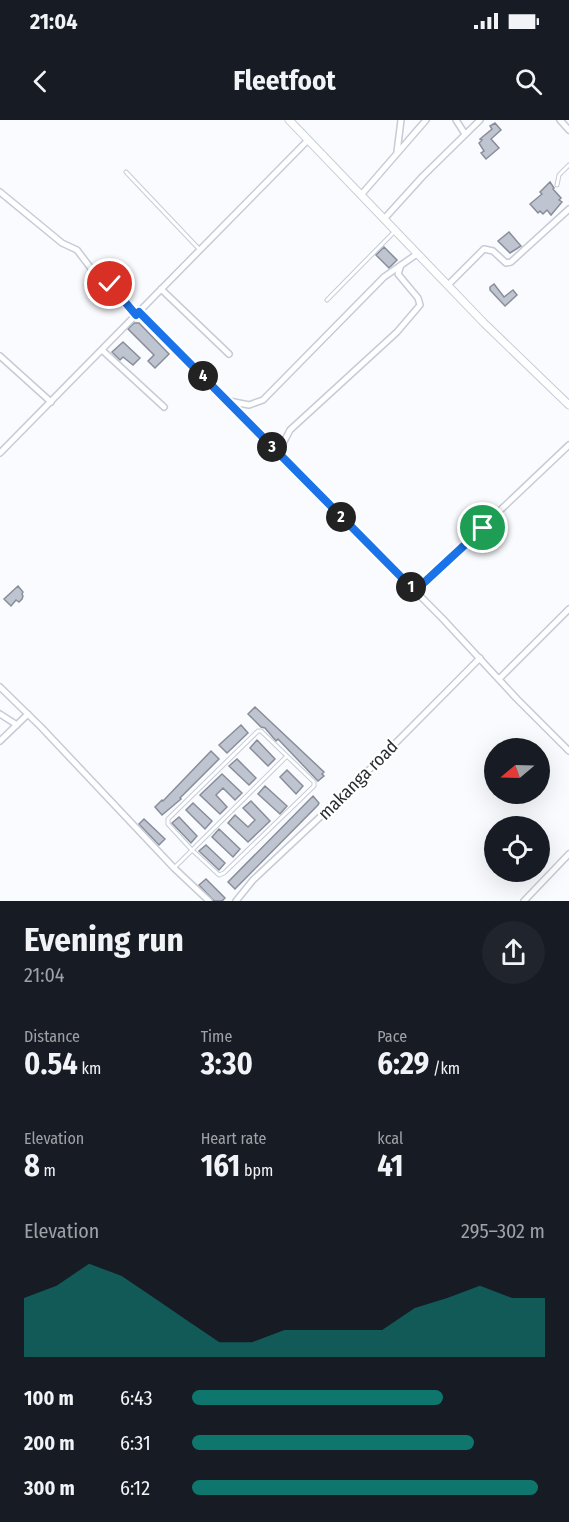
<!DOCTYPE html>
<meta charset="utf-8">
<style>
:root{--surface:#171b24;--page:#20242c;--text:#f1f3f6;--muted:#9ea1a6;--accent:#0f766e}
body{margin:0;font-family:"Fira Sans Condensed",sans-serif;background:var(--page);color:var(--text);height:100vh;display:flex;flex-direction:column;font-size:22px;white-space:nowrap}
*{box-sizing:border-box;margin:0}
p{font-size:20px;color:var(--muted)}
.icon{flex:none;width:33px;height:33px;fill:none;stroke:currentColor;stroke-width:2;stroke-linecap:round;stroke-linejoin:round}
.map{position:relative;height:781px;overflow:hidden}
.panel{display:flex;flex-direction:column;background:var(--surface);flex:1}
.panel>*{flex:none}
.needle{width:39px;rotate:251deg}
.tools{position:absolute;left:484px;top:618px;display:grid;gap:12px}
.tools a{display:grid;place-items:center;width:66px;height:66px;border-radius:50%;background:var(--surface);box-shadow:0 6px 24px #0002;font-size:30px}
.pin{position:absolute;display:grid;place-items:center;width:51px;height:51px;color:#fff;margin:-26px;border:3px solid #fff;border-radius:50%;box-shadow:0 2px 6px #0007}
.km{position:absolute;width:30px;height:30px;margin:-15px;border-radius:50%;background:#222;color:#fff;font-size:16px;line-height:30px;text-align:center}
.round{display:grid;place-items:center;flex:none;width:63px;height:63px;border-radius:32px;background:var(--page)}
.overview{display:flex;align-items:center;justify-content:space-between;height:102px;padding:0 24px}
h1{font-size:33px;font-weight:700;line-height:45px}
.stats{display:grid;grid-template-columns:repeat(3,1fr);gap:9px;height:102px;padding:6px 24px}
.stats div{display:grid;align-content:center}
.stats b{font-size:30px;font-weight:700}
.stats small{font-size:16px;font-weight:400}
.stats p{font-size:16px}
.chart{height:168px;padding:12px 24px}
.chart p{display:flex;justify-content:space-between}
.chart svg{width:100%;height:108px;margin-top:6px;fill:var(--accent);opacity:.7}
ul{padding:0 24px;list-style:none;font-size:20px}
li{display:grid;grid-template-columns:96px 72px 1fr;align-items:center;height:45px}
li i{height:15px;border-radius:8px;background:var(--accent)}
.status{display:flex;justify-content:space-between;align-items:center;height:42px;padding:0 30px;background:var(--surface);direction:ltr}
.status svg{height:16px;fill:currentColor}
header{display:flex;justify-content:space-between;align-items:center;height:78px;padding:0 24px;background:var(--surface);font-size:27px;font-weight:700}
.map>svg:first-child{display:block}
.building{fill:#bfc4d1;stroke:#888d99;stroke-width:1.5}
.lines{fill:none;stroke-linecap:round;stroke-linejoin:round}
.service-casing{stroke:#c5cbd8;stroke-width:5}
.minor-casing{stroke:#c5cbd8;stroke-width:8}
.tertiary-casing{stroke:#c5cbd8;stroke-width:9}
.service{stroke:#fff;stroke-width:3}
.minor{stroke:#fff;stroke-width:5}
.tertiary{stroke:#fff;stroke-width:7}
.route-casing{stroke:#fff;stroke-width:12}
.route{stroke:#1a73e8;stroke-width:8}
.labels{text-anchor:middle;stroke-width:4.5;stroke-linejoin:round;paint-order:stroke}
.street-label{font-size:18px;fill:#2b2d33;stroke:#fff}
</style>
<div class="status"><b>21:04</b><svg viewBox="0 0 49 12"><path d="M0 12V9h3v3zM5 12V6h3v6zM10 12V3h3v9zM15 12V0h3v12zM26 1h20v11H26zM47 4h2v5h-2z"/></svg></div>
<header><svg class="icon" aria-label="back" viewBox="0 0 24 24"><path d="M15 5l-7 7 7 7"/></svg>Fleetfoot<svg class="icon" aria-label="search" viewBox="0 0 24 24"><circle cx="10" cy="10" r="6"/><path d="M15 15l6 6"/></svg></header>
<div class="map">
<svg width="569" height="781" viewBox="0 0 569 781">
<rect width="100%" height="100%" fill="#fafbfe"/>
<!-- building -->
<path class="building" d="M495,3l6,7 -10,9 8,9 -13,11 -5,-6 3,-2 -5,-8 3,-3 -2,-1 12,-10 -2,-3z
M550,62l4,6 -1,1 8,9 -2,2 3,2 -11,13 -4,-5 -4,4 -3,-3 -2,2 -8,-9 12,-10 -2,-2z
M509,112l12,14 -11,7 -12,-12z
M384,127l13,13 -8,8 -13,-13z
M494,164l10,13 9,-7 4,5 -12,11 -15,-16v-3z
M134,203h5l30,31 -14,14 -7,-7 6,-6 -26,-26z
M123,222l17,16 -7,7 -10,-8 -3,3 -8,-8z
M18,466l5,6 -1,2 1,2 -1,3 -3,3 -3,-2 -5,6 -7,-7z
M255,587l69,65 -2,2 2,2 -6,5 -40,-42 -2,2 -11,-13 -4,-1 -13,-13z
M241,605l7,8 -21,20 -8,-8z
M257,620l18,19 -7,7 -18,-18z
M211,631l8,8 -39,39 1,1 -19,16 -7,-8 7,-7 1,1z
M237,639l19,19 -7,7 -20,-19z
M287,650l16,16 -7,8 -16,-17z
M222,654l20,19 -7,7 -12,-12 -7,7 11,12 -7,7 -20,-19z
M265,666l22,20 -7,8 -22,-20z
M313,676l6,7 -1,2 -83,84 -7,-7z
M251,681l19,20 -22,21 -20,-19 7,-8 13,12 7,-7 -12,-12z
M193,683l19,18 -7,8 -19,-19z
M179,697l18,19 -6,7 -19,-20z
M144,699l21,20 -6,6 -20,-21z
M219,709l21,20 -7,8 -21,-20z
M206,725l19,18 -6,7 -20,-19z
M206,759l19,19 -3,3h-8l-15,-16z"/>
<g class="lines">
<!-- service casing -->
<g class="service-casing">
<path id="service" d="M126,52l74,78
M557,65l2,-10 10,-10
M327,180l67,-68
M258,611h3l53,51v4l-90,87 -5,2 -28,-26 -23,-25v-5z
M174,748l113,-112"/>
</g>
<!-- minor casing -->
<g class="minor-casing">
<path id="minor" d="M456,0l9,14
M560,0l9,10
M397,32l4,-32
M0,72l62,51 15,7 19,25 14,9 26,31
M361,75l65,-75
M384,99l39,-43 57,-56
M448,165l36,-36 9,2 13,12 5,-1 58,-53
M161,169l68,65
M139,192l304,307 74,80 52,52
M102,230l62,57
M0,236l51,46
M229,281l20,4 14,-5 121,-123 33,-23
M0,333l308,-313
M278,333l12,-23 107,-98 23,-27 -2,-7 -20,-24 3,-9
M415,471l154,-146
M499,559l70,-70
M0,567l41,40 133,141 35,33
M0,594l17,11
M0,621l28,-27
M236,781l17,-21 100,-94 127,-128
M524,781l45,-47"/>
</g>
<!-- tertiary casing -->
<g class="tertiary-casing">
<path id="tertiary" d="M289,0l195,203 85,82"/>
</g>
<!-- service -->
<use href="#service" class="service"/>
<!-- minor -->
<use href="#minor" class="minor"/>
<!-- tertiary -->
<use href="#tertiary" class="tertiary"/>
</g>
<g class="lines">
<!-- route casing -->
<g class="route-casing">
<path id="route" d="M110,164l26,31 3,-3 276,279 68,-63"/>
</g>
<!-- route -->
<use href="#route" class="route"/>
</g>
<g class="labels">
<!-- street labels -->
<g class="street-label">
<text transform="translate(358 660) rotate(-45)" y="6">makanga road</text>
</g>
</g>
</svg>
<div class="tools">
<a><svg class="needle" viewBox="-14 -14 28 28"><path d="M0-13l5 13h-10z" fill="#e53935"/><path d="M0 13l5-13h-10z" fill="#9ea1a6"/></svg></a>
<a><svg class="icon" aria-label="locate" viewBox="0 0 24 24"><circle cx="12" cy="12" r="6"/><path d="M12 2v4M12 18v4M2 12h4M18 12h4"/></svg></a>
</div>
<div class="pin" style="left:483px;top:408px;background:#1e9e55"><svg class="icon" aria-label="arrive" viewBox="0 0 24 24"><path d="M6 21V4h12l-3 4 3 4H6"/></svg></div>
<div class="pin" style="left:110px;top:164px;background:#d93025"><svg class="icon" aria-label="check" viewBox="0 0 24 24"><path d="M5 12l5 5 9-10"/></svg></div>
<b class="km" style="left:411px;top:467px">1</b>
<b class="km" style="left:341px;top:397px">2</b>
<b class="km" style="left:272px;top:327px">3</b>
<b class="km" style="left:203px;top:256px">4</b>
</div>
<section class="panel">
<div class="overview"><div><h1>Evening run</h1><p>21:04</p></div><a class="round"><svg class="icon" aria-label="share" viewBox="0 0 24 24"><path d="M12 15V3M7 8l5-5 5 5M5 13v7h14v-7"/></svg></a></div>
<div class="stats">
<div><p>Distance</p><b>0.54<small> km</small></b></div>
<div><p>Time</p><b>3:30</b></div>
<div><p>Pace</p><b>6:29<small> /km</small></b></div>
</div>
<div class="stats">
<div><p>Elevation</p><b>8<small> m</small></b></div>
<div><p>Heart rate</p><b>161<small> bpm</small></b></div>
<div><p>kcal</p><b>41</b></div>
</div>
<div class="chart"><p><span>Elevation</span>295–302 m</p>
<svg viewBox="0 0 160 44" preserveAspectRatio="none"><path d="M0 44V20L10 15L20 6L30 11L40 20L50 29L60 38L70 38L80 33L90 33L100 33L110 33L120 24L130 20L140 15L150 20L160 20V44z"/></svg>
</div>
<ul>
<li><b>100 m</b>6:43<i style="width:71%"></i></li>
<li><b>200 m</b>6:31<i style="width:80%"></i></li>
<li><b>300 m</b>6:12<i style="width:98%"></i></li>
</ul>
</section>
